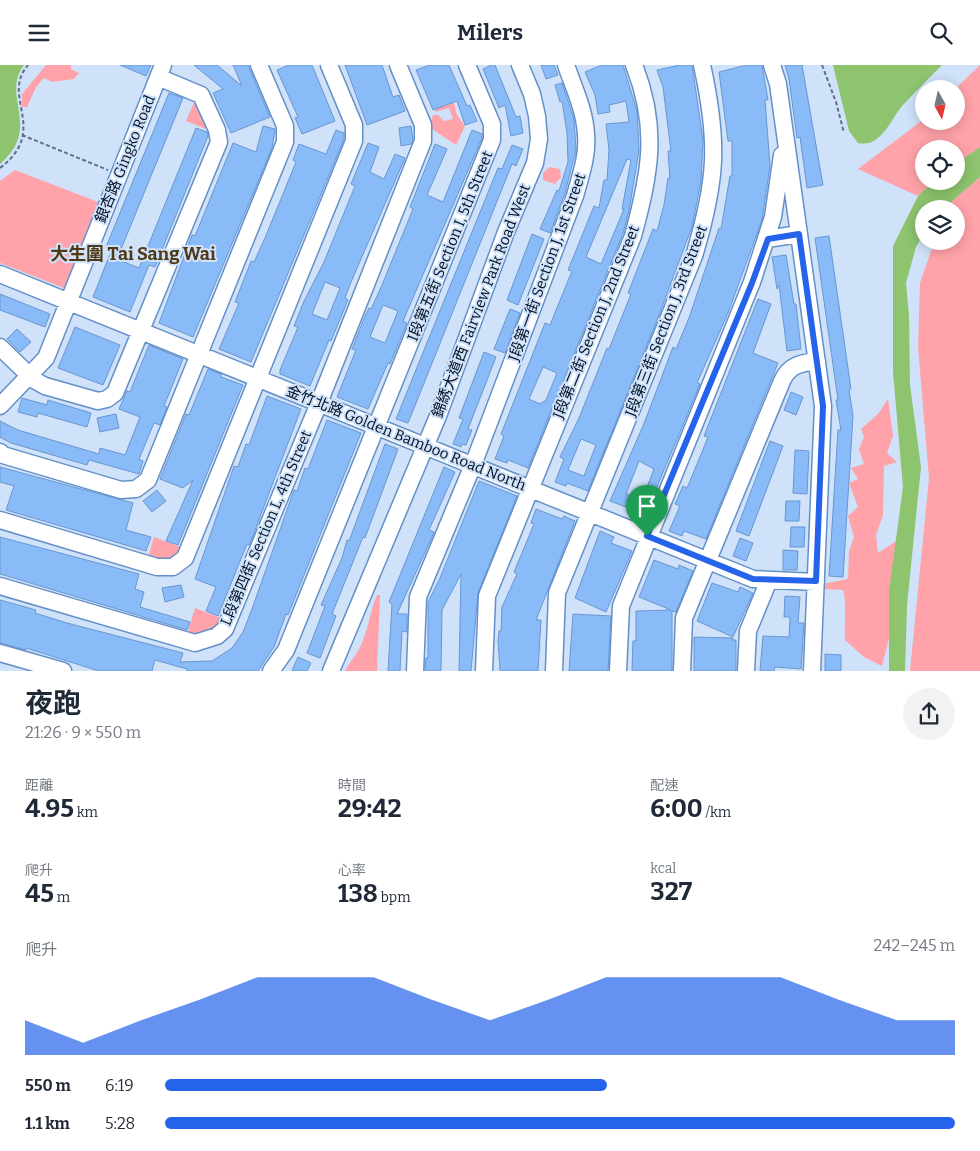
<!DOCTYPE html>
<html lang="zh-TW">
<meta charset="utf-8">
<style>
:root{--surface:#fff;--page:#f2f2f3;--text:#1f2937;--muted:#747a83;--accent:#2563eb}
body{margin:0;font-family:Bitter,"Noto Sans TC",serif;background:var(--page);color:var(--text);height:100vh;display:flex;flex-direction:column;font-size:19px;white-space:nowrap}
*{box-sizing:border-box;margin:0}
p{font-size:16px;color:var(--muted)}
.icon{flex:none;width:28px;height:28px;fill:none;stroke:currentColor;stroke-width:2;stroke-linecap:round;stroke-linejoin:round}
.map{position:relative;height:606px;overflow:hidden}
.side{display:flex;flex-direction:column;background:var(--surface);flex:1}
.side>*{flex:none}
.needle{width:32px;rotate:172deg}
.controls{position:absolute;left:915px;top:15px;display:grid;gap:10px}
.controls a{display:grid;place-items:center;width:50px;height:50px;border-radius:50%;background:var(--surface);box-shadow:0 2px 12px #0003;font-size:25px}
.pin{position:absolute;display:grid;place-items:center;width:42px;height:42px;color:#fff;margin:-51px -21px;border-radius:50% 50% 50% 0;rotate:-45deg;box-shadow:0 0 5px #0007}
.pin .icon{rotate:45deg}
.round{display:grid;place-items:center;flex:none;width:52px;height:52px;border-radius:26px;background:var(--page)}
.overview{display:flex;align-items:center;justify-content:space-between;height:85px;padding:0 25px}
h1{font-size:28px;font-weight:700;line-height:38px}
.figures{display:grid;grid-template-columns:repeat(3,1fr);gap:8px;height:85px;padding:5px 25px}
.figures div{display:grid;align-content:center}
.figures b{font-size:25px;font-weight:700}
.figures small{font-size:14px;font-weight:400}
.figures p{font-size:14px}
.chart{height:140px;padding:10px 25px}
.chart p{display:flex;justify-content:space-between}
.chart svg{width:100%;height:90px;margin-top:5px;fill:var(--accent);opacity:.7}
ul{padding:0 25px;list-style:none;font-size:16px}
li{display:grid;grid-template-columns:80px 60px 1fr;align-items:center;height:38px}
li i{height:12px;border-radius:6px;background:var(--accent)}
header{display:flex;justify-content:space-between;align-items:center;height:65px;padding:0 25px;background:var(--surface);font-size:22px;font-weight:700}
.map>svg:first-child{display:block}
.green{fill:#ffa2a9}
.water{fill:#8dc46d}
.building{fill:#8abbf9;stroke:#6996cf;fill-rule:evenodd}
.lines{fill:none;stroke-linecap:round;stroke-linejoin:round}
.minor-casing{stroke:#6390c8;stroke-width:19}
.path{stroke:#607086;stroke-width:2;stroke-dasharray:4 2.5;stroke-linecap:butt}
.minor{stroke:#fff;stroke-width:16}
.route-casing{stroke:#fff;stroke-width:10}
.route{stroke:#2563eb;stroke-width:6}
.labels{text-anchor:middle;stroke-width:4;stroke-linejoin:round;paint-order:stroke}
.street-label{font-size:15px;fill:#010e22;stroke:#cfe2fa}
.quarter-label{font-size:18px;font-weight:bold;fill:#4f3814;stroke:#cfe2fa}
</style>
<header><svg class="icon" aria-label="menu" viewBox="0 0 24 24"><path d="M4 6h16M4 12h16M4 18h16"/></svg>Milers<svg class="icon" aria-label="search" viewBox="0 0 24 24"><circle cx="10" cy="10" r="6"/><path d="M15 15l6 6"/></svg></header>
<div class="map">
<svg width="980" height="606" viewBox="0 0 980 606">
<rect width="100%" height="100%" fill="#cfe2fa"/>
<!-- green -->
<path class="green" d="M46,0h25v4l8,4 -5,6 -22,3 -8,-4 -8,9 -9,20h-5v-13z
M980,0v82l-24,17v-15h-32v32h10l-16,15 -60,-27 66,-50v2h32l-1,-32z
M196,33l15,33 -25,-10z
M454,38l3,12 8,11 -9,19 -27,-18 4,-12h5l6,6 9,-2 -4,-11 -14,4 1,-5z
M550,102l10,2 1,8 -6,7 -12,-4v-7z
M15,105l83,32 -34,86 -64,-25v-82z
M980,112v494h-70l19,-193 -11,-131 2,-64 11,-32 12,-10h13v-32h-13z
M888,334l5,37 -6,17 10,9 -13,4 -1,49 -7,20 2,18 23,-15 -9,89 -10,39 -18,-9 -19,-17c-1,-14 2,-39 -2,-50l-20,-1 -1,-5 26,-5 1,-28 5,-14 -6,-21 10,-9 -9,-24 9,-4 -7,-11 13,-4 -5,-15 5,-12 -3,-8 17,-15z
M154,472l29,11c-11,15 -19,13 -35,9z
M377,530h3l-3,76h-32c4,-8 9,-13 13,-20 10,-18 11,-37 19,-56z
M195,543l28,11c-9,14 -20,16 -36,16z"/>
<!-- water -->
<path class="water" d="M0,0h24c-24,32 19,62 -24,99z
M833,0h109c-13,13 -26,26 -39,40 -12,13 -21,43 -45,38l-9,-12z
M980,82v30l-37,32h-19v24l-8,14 -10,36 3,33 1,69 11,82 -14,138 -2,66h-16v-80l14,-104 -10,-115v-126l25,-50 16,-15h22v-17z"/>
<!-- building -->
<path class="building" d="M120,0h31l-5,11z
M194,0h23l25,21 -9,-21h15l22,52 -39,16 -18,-40 10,-4z
M289,0h23l23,56 -33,13 -7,-16 3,-1 -21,-47z
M345,0h37l11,32 6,-2 6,16 -38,14z
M430,0h19l18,41 3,-1 7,16 -12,4 -8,-24 -24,9 -17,-40z
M492,0h3l21,52 4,-1 3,17 -12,3 -6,-31 -6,3 -16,-39z
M541,0h13l4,10 -12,4z
M602,0h21l14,46 2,39 -10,61 -6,22 -95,235 -20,-8 -1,3 -12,-4 9,-23 -3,-2 44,-111 5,2 15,-37 7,-17 -4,-1 26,-64 5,2 5,-28h3l2,-30 -3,-26 23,-2 -3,-21 -17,4 1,7 -12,2 -3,-19 -10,-23zM627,94l4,1 -9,49h2l-23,55 -15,-7zM543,302l14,6 -11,27 -6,4 -11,-5z
M680,0h12l11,75 -2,41 -9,46 -33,88 -71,176 -21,-8 -1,3 -11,-4 9,-23 -4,-2 19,-39 28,-70 2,1 22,-55 -3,-1 25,-64 4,2 7,-26 4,-27 2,1 -2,-28h3l-8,-64 -6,-17zM581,374l15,6 -12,31 -16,-6z
M747,0h15l6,35h-3l5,66 -8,54 -34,93 -31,70 3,1 -56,134 -11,-4 1,-4 -24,-9 33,-75 30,-79 3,2 13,-31 30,-90 2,1 9,-53h2v-35h-4l-9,-69zM639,396l15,8 -12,31 -16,-6z
M785,0h17l21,120 -16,3 -7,-51 -3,1 -8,-59z
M562,18l12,36 2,31 -11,43 -15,40 -10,-4 17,-39 2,1 9,-29 -1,-29 -5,-32 -2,1 -5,-17z
M169,28l14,5 -66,161 22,9 57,-140 11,4 1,4 -53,131 -6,-2 -19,47 -37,-15 19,-48 -6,-2z
M263,61l12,3 -3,19 -79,189 -34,-14 33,-88 3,1 38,-93 23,9z
M411,61l2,14 -2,4 -10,2 -2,-18z
M336,65l8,3v6l-93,223 -32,-13 20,-46 -4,-1 13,-33 3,-8 3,1 11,-24 31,-76 -3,-2 6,-16 27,10z
M472,65l10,4v4l-79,183 4,2 -17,41 -2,-1 -20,46 -31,-12 19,-47 -4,-1 13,-33 4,-8 2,1 11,-24 31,-76 -3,-2 25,-63 12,5 -20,46 16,7zM383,240l15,6 -13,32 -15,-6z
M368,78l11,4 -9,25 14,7 11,-25 10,4 -54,124 -6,16 3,2 -17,41 -2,-1 -19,46 -30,-12v-4l18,-43 -4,-1 10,-25 20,-39 31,-76 -4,-2zM325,217l15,6 -13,32 -15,-6z
M512,80l11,4 -7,17 -4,-2 -104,259 -12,-4 102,-251 4,1z
M532,169l12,5 -26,66 -11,-5z
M829,171l22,153 -2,1 4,26 -10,161 -14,-1 9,-146h3l-5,-30h2l-23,-162z
M786,190l8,49h2l5,45 -14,2 -8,-66 -2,4 -5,-32z
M0,229l50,20 -5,13 -45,-17z
M758,234l13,5 -18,49 25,10 -72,176 -22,-8 -2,5 -13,-5 11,-25 -5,-2 8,-18 4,2 15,-36 6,-15 -4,-1z
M510,244l10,4 -15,40 -11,-4z
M75,262l45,18 -17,40 -45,-17z
M17,264l14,13 -11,10 -13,-13z
M149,280l34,14 -19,47 3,1 -7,18 -6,-2 -15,36 4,2 -4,13 -50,-14 -2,5 -76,-22 -11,-6v-16l18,9 81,24 1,-6 25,7 15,-38 -21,-8 8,-18 3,1z
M484,287l12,5 -28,72 4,1 -6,15 -4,-1 -1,3 -8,-3 10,-25 -4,-1z
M208,304l13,5v3l22,8 -65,160 -12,-4 27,-61 -10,8 -23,-9 26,-65 3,1z
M791,327l12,5 -7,18 -12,-5z
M267,331l34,13 -49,129 -3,7 -2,-1 -29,72 -12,-5 10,-24 -21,-8 39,-113 4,1 8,-23 3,1z
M22,333l25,7 1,-5 43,13 -4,14 -49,-14 -1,4 -19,-5z
M116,349l3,14 -19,4 -3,-14z
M327,355l34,13 -73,182 -2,-1 -12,33 -16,24h-71v-2l-32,-9 -3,11h-53l-73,-23v2l-26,-7v-43l36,10 -1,3 32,10 116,30 -3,9 32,-1 20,-13 11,-16 9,-23 42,-119 3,1 8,-23 3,1z
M770,376l13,5 -34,90 -13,-5z
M385,379l13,5 -33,89 -2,-1 -31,77 4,2 -16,42 -13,-5 18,-47 -4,-1 21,-47 5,-18 2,1z
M795,385l14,1 -2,43 -14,-1z
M0,402l133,36 -7,27 25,7 -5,14 -140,-41 8,-24 -14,-4z
M444,402l11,5 -26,58 5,2 -2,5 -35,77h10v18l-5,-1 -2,40h-12l4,-67 -3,-2z
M479,416l38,15 -39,97 -7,78h-12l2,-97 -19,36 -1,61h-16l1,-13h2v-56l12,-24z
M157,425l9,11 -14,11 -9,-11z
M786,436h14l-1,20h-14z
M536,444l26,10 2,-3 11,5 -39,99h5l-3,51h-38l-2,-30 1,-10h2l1,-24 15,-33 -3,-2 20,-48 -3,-1z
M791,462h14l-1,20h-14z
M600,466l14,6 -3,6 21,8 -26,61 -31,-14z
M0,472l139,37 -4,15 9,3 -4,15 50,15 -3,8 -187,-56z
M740,473l13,5 -7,18 -13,-5z
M783,485l15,1 -1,19h-14z
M654,495l24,9 1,-4 14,6 -17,41 -4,-1v60h-40l1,-30h3v-30l35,-1 -32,-13z
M712,518l26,9 2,-5 13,6 -20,44 -36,-16z
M181,520l3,12 -19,5 -3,-14z
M785,531l15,1 -2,26h6l-3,46 -26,-2 -1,4h-14l3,-35 26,1 1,-20h-6z
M573,549l38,2 -3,55h-39z
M694,572l39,1 -1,2h4v31h-42z
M825,589l16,1v16h-16z
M298,592l13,6 -4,8h-15z"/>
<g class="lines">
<!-- minor casing -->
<g class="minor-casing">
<path id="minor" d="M772,0l6,19 45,322 -11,265
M767,174l32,-5
M0,209l753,305 63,3
M0,282l34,33 11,6 53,15 9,-2 8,-6 104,-251 -2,-12 -16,-35 -43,-18
M0,341l46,-48 117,-293
M0,387l3,3 118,35 15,-1 12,-9 137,-338v-16l-26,-61
M0,455l157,47h16l12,-9 169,-417v-16l-25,-60
M0,521l195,57 22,-7 8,-7 94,-226 104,-262v-16l-25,-60
M0,588l63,18
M271,606l15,-21 206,-510v-16l-25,-59
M331,606l107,-255 68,-184 29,-69 4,-24 -2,-23 -5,-22 -12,-29
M415,606l3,-74 55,-132 102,-269c5,-19 13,-40 11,-61 -1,-24 -12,-47 -20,-70
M484,606l3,-75 146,-360c17,-63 26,-108 1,-171
M554,606l3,-78 137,-337c23,-76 25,-114 8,-191
M618,606l3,-65 131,-324 21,-65 9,-62
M682,606l2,-53 98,-237c7,-16 19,-18 35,-20
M746,606l2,-40 21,-51"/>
</g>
<!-- path -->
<path class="path" d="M822,0l14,37 8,31
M22,70l86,35
M0,103c50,-38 0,-71 28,-103"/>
<!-- minor -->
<use href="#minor" class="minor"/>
</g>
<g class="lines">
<!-- route casing -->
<g class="route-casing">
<path id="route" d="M799,169l24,172 -7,175 -63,-2 -106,-43 105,-253 16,-44z"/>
</g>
<!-- route -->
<use href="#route" class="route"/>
</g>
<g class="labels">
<!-- street labels -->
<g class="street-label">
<text transform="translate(125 94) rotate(-68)" y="5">銀杏路 Gingko Road</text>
<text transform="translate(450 181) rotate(-68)" y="5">I段第五街 Section I, 5th Street</text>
<text transform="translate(547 202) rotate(-70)" y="5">J段第一街 Section J, 1st Street</text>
<text transform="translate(481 236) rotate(-69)" y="5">錦綉大道西 Fairview Park Road West</text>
<text transform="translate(666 256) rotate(-69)" y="5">J段第三街 Section J, 3rd Street</text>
<text transform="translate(596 257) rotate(-68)" y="5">J段第二街 Section J, 2nd Street</text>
<text transform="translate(406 373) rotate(22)" y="5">金竹北路 Golden Bamboo Road North</text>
<text transform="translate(266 463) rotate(-67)" y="5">L段第四街 Section L, 4th Street</text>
</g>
<!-- quarter labels -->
<g class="quarter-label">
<text x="133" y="195">大生圍 Tai Sang Wai</text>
</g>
</g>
</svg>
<div class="controls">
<a><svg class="needle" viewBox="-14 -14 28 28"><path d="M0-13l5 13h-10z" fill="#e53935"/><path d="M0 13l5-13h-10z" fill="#747a83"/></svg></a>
<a><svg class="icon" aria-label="locate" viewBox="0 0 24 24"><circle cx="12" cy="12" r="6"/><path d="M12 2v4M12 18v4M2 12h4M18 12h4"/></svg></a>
<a><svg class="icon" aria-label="layers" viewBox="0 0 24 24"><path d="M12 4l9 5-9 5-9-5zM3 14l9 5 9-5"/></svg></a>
</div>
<div class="pin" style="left:647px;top:471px;background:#1e9e55"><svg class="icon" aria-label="arrive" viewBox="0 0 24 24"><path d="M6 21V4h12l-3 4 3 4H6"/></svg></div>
</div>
<section class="side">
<div class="overview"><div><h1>夜跑</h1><p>21:26 · 9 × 550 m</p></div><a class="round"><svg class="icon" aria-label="share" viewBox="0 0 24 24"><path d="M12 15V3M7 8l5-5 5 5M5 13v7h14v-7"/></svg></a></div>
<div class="figures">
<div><p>距離</p><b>4.95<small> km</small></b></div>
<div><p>時間</p><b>29:42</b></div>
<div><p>配速</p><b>6:00<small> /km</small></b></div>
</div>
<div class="figures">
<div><p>爬升</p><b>45<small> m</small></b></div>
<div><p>心率</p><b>138<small> bpm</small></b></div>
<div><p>kcal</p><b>327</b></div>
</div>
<div class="chart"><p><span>爬升</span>242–245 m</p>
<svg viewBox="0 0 160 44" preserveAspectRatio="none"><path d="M0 44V27L10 38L20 27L30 17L40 6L50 6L60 6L70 17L80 27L90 17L100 6L110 6L120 6L130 6L140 17L150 27L160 27V44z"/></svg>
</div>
<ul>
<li><b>550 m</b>6:19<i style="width:56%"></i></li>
<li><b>1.1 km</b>5:28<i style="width:100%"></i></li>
</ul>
</section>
